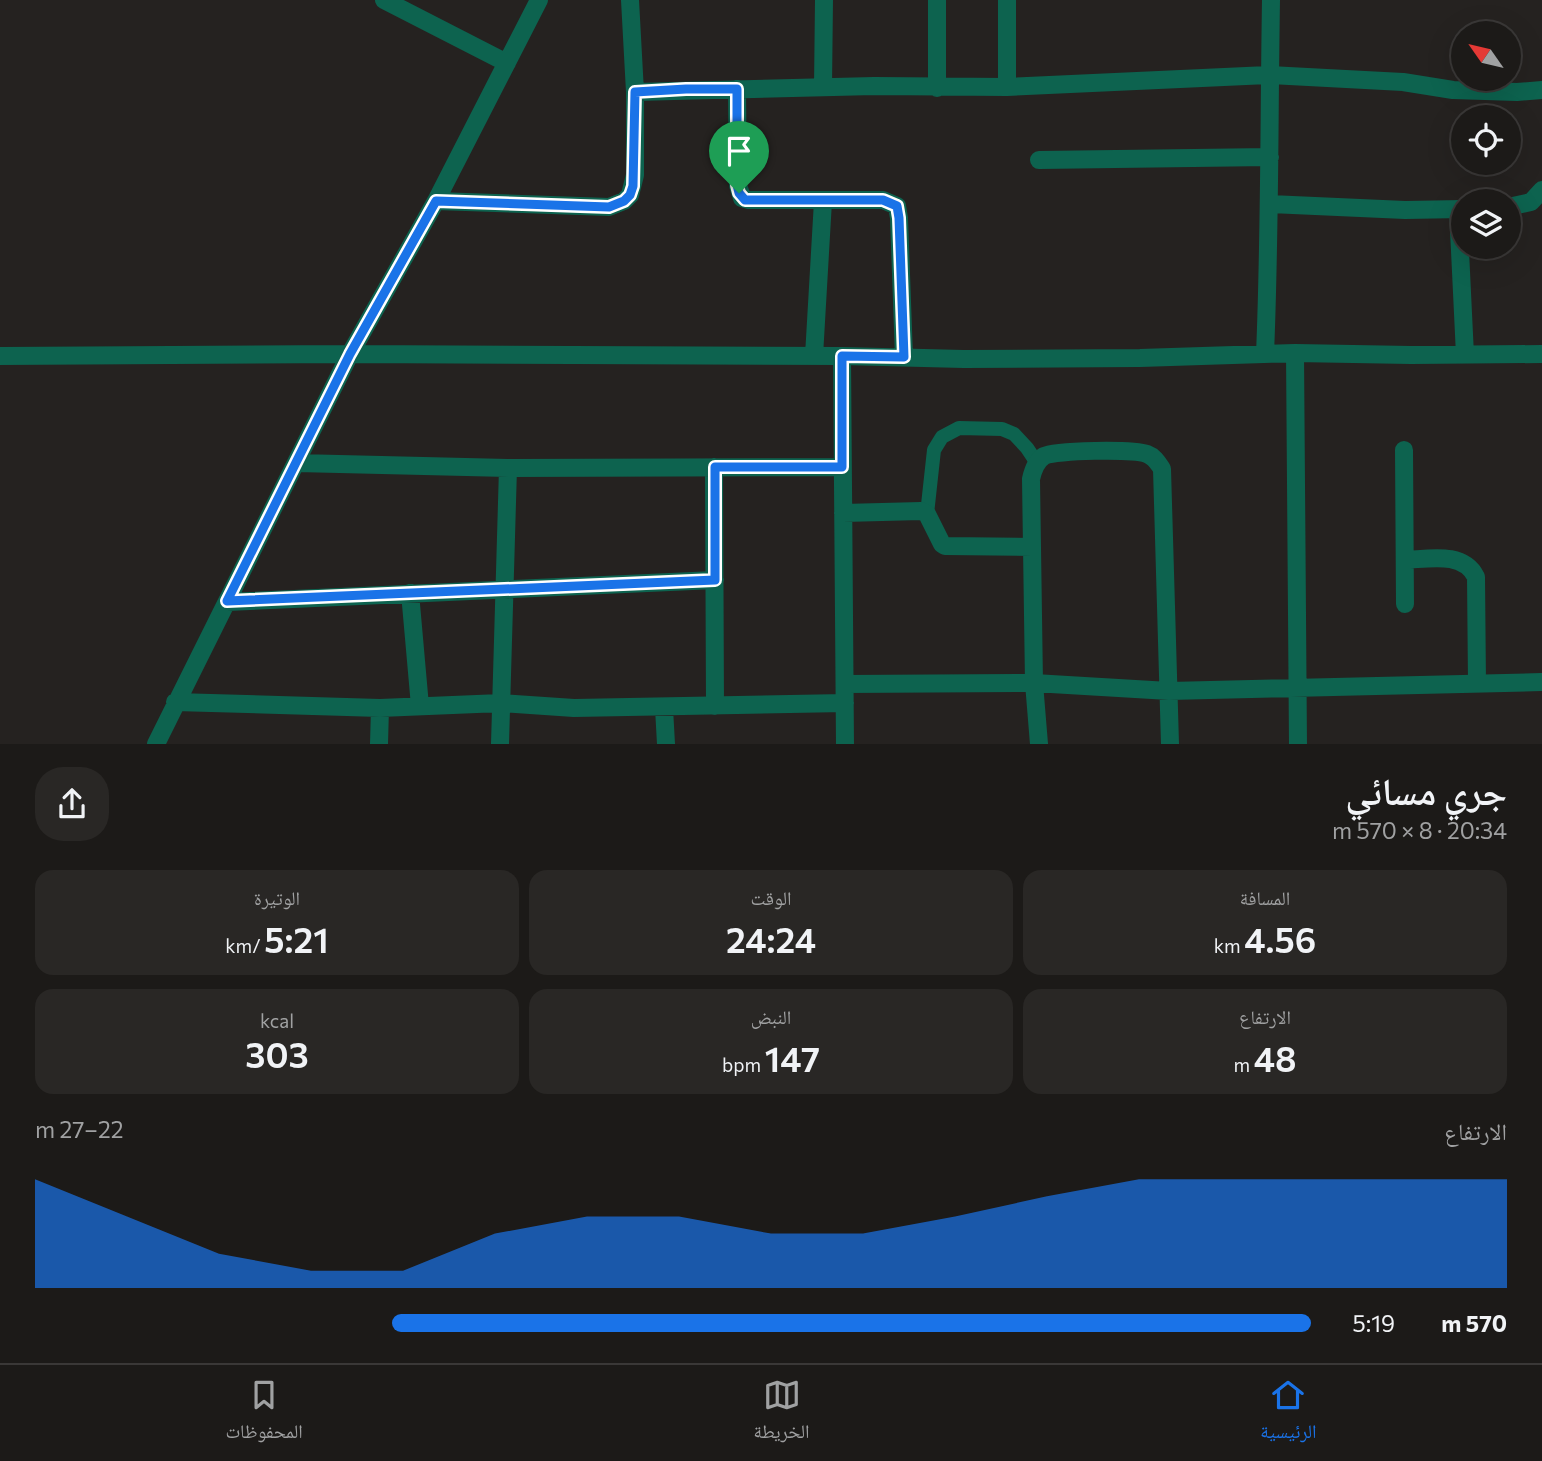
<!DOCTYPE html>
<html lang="ar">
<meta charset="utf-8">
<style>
:root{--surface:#1c1a18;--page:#292725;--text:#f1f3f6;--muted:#a0a1a2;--line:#3a3837;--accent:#1a73e8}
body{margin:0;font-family:Commissioner,"Noto Naskh Arabic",sans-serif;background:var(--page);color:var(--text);direction:rtl;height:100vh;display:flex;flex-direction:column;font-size:26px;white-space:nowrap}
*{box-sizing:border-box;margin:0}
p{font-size:23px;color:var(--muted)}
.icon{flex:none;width:38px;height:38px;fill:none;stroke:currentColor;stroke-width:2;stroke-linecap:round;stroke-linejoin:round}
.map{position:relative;height:744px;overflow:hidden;direction:ltr}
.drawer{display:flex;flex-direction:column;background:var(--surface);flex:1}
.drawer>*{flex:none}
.needle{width:46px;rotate:304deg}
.tools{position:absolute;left:1451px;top:21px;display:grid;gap:14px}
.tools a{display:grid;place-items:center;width:70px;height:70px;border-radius:50%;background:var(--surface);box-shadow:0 7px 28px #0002,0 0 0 2px var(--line);font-size:35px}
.pin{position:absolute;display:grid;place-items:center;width:60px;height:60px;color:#fff;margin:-72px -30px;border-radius:50% 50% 50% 0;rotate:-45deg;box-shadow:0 0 7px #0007}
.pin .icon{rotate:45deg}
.round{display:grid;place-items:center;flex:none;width:74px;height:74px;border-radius:28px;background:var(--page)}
.headline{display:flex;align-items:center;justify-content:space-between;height:119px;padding:0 35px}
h1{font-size:38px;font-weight:600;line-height:52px}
.figures{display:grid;grid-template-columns:repeat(3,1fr);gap:10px;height:119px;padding:7px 35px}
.figures div{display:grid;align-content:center;border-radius:18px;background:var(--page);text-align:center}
.figures b{font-size:35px;font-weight:600}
.figures small{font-size:19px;font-weight:400}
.figures p{font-size:19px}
.chart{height:196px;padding:14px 35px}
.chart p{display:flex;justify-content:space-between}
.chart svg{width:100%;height:126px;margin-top:7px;fill:var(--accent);opacity:.7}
ul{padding:0 35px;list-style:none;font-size:23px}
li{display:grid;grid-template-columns:112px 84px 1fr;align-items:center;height:52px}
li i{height:18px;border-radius:9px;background:var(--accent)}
.menu{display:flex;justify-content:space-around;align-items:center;height:98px;border-top:2px solid var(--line);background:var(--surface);font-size:19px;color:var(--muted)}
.menu a{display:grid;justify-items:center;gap:4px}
.menu .active{color:var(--accent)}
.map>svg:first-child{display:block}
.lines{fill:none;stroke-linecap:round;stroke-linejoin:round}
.service{stroke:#0d634f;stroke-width:14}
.minor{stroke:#0d634f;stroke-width:18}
.route-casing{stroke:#fff;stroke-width:14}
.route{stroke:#1a73e8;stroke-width:9}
</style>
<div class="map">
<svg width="1542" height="744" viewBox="0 0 1542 744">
<rect width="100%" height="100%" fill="#252220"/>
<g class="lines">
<!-- service -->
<path class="service" d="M927,514l7,-64 8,-13 17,-9 43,1 12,5 13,14 10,15"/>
<!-- minor -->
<path class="minor" d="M384,0l123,63
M937,0v88
M823,87l1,-87
M1007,87v-87
M737,89l1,96 4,13 7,2h134l14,6 2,12 5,139
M635,92l239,-6 133,1 261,-12 135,7 50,8 64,2 25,-2
M1039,160l231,-3
M436,201l173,6 15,-6 6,-6 5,-20v-83l-5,-92
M1270,204l135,6 58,-1
M1508,207l23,-5 11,-12
M1458,209l7,146
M1295,353l3,391
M1265,354c5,-118 4,-236 6,-354
M0,356l350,-2 492,2 122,3 176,-1 155,-5 116,2 131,-1
M814,356l9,-155
M842,356l3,388
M1404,450l1,154
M297,463l211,5 334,-1
M714,467l1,239
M843,513l78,-2 6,3 15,30 3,2 87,1
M1405,560c24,-1 58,-9 71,17l1,107
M410,593l10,113
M227,602l488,-22
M845,684l189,-1 135,8 373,-9
M175,702l205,6 121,-5 73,5 271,-5
M664,708l2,36
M156,744l194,-390 86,-153 103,-201
M379,744l1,-36
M500,744l8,-276
M1039,744l-5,-61 -3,-204c2,-9 5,-18 13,-23 11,-6 90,-7 103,-2 8,3 11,9 15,15l8,275"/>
</g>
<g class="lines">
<!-- route casing -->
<g class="route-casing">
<path id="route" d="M686,89h51v96l2,8 6,7h138l14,6 2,12 5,139 -62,-1v111h-127v113l-488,21 123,-247 86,-153 173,6 15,-6 6,-6 3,-9 2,-94z"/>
</g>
<!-- route -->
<use href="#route" class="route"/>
</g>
</svg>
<div class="tools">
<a><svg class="needle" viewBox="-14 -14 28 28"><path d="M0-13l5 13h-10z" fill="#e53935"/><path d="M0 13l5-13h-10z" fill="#a0a1a2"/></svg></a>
<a><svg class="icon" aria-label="locate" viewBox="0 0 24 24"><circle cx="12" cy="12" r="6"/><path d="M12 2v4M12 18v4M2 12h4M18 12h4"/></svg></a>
<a><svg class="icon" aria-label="layers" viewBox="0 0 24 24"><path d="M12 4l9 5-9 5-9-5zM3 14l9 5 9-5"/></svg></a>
</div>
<div class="pin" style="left:739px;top:193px;background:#1e9e55"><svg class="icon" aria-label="arrive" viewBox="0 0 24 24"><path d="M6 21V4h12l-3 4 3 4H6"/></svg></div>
</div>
<section class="drawer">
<div class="headline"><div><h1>جري مسائي</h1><p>20:34 · 8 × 570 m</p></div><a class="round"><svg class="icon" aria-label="share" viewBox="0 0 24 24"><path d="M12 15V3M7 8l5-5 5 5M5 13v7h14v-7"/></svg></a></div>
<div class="figures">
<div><p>المسافة</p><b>4.56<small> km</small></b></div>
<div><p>الوقت</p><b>24:24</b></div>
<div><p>الوتيرة</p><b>5:21<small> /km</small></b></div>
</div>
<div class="figures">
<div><p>الارتفاع</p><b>48<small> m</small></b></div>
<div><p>النبض</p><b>147<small> bpm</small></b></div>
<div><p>kcal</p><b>303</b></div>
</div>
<div class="chart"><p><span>الارتفاع</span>22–27 m</p>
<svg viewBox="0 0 160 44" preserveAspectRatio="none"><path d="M0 44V6L10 19L20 32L30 38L40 38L50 25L60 19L70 19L80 25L90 25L100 19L110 12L120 6L130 6L140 6L150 6L160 6V44z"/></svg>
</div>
<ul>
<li><b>570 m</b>5:19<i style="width:72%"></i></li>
</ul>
</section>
<nav class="menu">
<a class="active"><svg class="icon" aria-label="home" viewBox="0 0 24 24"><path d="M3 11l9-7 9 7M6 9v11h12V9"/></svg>الرئيسية</a>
<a><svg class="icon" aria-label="map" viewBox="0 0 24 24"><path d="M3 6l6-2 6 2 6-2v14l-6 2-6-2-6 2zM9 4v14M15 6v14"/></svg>الخريطة</a>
<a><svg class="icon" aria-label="saved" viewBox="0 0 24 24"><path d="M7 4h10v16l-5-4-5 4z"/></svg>المحفوظات</a>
</nav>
